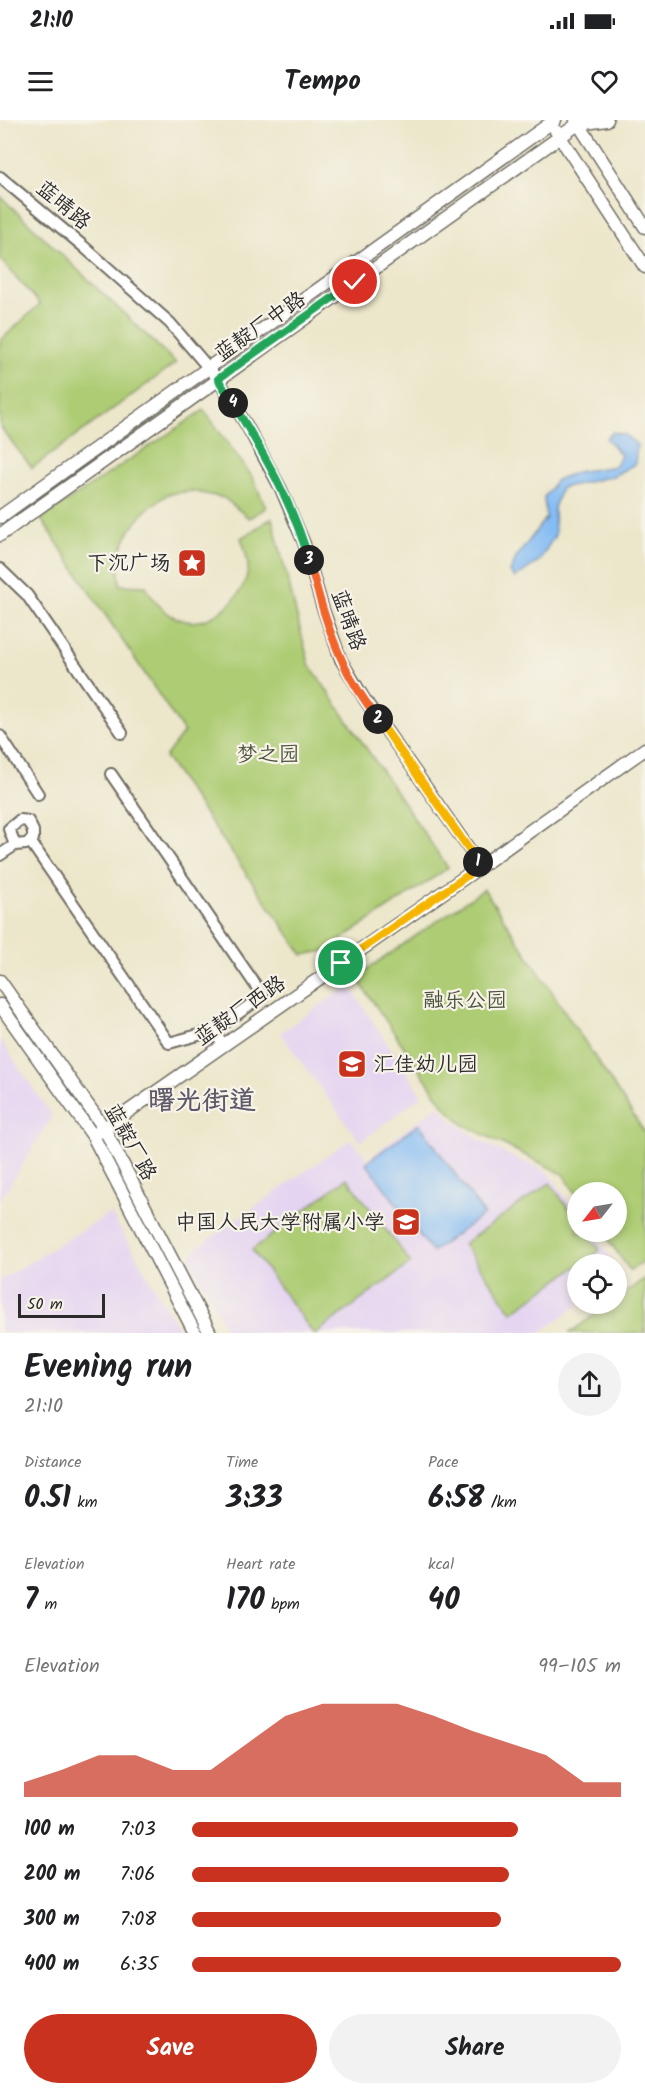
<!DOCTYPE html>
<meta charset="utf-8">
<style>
:root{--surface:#fff;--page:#f2f2f2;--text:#202124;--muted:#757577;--accent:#c8321e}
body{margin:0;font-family:Kalam,"LXGW WenKai TC",sans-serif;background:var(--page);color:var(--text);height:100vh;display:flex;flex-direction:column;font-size:22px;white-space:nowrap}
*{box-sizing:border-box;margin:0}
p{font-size:20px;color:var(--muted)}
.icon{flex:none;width:33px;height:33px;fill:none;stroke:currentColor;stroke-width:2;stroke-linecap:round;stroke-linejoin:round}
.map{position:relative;height:1213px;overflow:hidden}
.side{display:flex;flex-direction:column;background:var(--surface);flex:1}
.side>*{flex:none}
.needle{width:39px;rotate:239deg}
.controls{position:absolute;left:567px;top:1062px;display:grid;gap:12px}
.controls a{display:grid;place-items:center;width:60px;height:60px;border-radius:50%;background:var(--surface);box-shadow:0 3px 9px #0003;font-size:30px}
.scale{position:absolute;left:18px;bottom:15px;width:87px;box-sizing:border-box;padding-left:6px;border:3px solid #2b2b2b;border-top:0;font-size:16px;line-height:21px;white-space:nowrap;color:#2b2b2b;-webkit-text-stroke:4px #f7f3e8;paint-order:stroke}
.pin{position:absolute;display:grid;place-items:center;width:51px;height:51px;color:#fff;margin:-26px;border:3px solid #fff;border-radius:50%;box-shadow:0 2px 6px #0007}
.km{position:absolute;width:30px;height:30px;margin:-15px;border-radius:50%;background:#222;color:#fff;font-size:16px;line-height:30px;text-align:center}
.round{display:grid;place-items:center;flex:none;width:63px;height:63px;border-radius:32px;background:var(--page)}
.overview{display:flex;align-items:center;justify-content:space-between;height:102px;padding:0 24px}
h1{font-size:33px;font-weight:700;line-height:45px}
.metrics{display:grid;grid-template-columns:repeat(3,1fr);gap:9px;height:102px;padding:6px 24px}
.metrics div{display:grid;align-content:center}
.metrics b{font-size:30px;font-weight:700}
.metrics small{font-size:16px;font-weight:400}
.metrics p{font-size:16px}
.chart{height:168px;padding:12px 24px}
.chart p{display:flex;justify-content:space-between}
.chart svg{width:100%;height:108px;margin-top:6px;fill:var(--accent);opacity:.7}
.button{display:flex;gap:12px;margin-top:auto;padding:12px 24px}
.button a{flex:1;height:69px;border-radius:36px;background:var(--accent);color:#fff;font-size:24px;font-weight:700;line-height:69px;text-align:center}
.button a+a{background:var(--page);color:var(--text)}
ul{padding:0 24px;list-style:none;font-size:20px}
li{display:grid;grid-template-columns:96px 72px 1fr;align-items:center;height:45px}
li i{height:15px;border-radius:8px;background:var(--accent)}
.status{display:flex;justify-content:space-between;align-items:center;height:42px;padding:0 30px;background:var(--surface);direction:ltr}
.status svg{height:16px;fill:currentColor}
header{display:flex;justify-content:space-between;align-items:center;height:78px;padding:0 24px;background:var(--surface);font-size:27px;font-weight:700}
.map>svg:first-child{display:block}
.built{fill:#e4d3f2}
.green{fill:#adcc73;stroke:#6c7c4f;stroke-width:1.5}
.water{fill:#84bcf4;stroke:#587490;stroke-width:1.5}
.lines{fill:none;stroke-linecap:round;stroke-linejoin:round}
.minor-casing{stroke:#6f6c63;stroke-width:14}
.tertiary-casing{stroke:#6f6c63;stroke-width:15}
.minor{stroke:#fff;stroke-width:10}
.tertiary{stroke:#fff;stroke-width:12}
.split-1-casing{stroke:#fff;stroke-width:12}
.split-2-casing{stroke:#fff;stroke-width:12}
.split-3-casing{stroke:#fff;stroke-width:12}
.split-4-casing{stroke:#fff;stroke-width:12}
.split-5-casing{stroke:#fff;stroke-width:12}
.split-1{stroke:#f5b400;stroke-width:8}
.split-2{stroke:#f5b400;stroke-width:8}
.split-3{stroke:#f0652b;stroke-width:8}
.split-4{stroke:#22a559;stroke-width:8}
.split-5{stroke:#22a559;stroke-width:8}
.labels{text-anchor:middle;stroke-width:4.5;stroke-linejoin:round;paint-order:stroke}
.street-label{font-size:21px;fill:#2b2b2b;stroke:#f7f3e8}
.poi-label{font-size:21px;fill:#2b2b2b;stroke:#f7f3e8;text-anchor:end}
.park-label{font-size:21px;fill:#4c533d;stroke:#f7f3e8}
.district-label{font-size:27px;font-weight:bold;fill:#5e5869;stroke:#f7f3e8}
</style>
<div class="status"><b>21:10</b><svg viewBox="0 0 49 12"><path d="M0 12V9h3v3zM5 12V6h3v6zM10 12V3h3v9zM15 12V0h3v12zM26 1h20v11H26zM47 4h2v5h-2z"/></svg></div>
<header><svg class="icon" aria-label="menu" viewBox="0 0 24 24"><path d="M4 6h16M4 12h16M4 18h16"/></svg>Tempo<svg class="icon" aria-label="heart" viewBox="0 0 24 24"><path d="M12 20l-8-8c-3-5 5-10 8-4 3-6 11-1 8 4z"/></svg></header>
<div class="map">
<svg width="645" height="1213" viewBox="0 0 645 1213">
<rect width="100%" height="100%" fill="#f7f3e8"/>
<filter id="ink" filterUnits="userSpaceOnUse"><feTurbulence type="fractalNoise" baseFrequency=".0167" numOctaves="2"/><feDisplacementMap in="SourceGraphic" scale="12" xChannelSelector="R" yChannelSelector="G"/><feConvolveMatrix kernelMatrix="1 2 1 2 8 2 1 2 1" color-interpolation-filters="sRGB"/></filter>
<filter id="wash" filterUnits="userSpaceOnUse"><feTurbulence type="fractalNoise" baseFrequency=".008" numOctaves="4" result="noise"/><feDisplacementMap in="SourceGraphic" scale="24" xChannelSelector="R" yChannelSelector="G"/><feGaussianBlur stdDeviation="1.35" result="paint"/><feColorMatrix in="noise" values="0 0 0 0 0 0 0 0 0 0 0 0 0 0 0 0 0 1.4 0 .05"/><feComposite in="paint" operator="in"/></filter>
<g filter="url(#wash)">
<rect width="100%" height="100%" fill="#ece6ca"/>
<!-- built -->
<path class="built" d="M349,865l73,111 -62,46 -80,-109z
M0,919l52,77 -52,85z
M438,985l13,15 34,23 33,17 20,7 12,8 27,37 1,20h14l24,32h-38v40h2l-41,29h-311l-39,-75 9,-11 153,-108 17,20z
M111,1093l70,120h-181v-53z"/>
<!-- green -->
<path class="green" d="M0,76l176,167 -144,105 -32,-41v-86l40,-37 -40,-45z
M204,290l49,68 13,30 -17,10 -25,-20 -32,-7 -24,3 -22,16 -16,20 -12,27 2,28 26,1c8,16 19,29 36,34 29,10 67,-26 66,-55 -1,-10 -4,-19 -7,-27l31,-20 37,146 139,204 -124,83 -21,4 -138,-198 19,-25 -143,-213z
M484,769l161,244v127l-15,11 -27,-39h13v-40h-38l-1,3 -14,-21 -99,-49 -19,-18 -89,-130z
M347,1058l64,85 -95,70h-3l-61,-83z
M550,1063l27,37 1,12h8l14,18 -88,62 -49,-68z
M645,1158v55h-76l41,-29h6l1,-5z"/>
<!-- water -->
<path class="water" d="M613,312l12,3 12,10 -2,19 -22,12 -52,12 -7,20 1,27 -16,26 -24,17 -5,-6 6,-14 30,-40 -2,-20 12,-18 20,-8 40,-6 5,-11 -15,-17z
M419,1004l65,90 -52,38 -66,-89z"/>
</g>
<g filter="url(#ink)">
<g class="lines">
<!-- minor casing -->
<g class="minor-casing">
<path id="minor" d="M0,57l83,69 87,77 48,56 29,47 34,63 23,54 18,63 19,54 24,40 116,166
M0,449l27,26 95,138
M0,616l38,58
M111,654l152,222 -50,35
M30,721l139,202 44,-12 11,14
M0,735l15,-10 11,-1 7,-5v-8l-5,-10 -8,-1 -11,9 6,16"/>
</g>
<!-- tertiary casing -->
<g class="tertiary-casing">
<path id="tertiary" d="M576,0l69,107
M556,11l89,136
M0,397l555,-397
M0,415l578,-411 29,-4
M0,861l104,147 106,205
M0,885l93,131 102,197
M93,1016l388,-270 164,-117"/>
</g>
<!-- minor -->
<use href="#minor" class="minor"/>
<!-- tertiary -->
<use href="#tertiary" class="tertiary"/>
</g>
</g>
<g class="lines" filter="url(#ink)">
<!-- split-1 casing -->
<g class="split-1-casing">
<path id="split-1" d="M341,843l140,-97 -3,-4"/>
</g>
<!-- split-2 casing -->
<g class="split-2-casing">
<path id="split-2" d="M378,599l100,143"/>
</g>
<!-- split-3 casing -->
<g class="split-3-casing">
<path id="split-3" d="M309,440c9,33 18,67 32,98 9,22 23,42 37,61"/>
</g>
<!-- split-4 casing -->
<g class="split-4-casing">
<path id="split-4" d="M233,283c30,49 60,101 76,157"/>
</g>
<!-- split-5 casing -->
<g class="split-5-casing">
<path id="split-5" d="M233,283l-15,-24 137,-97"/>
</g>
<!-- split-1 -->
<use href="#split-1" class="split-1"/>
<!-- split-2 -->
<use href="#split-2" class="split-2"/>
<!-- split-3 -->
<use href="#split-3" class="split-3"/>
<!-- split-4 -->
<use href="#split-4" class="split-4"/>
<!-- split-5 -->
<use href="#split-5" class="split-5"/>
</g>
<!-- icons -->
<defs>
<g id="sight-square" transform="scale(1.5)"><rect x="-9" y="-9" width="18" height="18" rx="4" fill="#c8321e" stroke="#f7f3e8"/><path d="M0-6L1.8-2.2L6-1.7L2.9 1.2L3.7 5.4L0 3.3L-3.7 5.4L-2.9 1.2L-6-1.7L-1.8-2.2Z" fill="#fff"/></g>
<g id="school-square" transform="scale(1.5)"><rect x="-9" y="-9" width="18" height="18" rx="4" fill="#c8321e" stroke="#f7f3e8"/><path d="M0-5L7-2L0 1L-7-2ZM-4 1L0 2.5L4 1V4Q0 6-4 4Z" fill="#fff"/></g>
</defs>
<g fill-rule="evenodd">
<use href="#sight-square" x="192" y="443"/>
<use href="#school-square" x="352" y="944"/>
<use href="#school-square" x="406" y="1102"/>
</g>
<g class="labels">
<!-- street labels -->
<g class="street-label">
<text transform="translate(64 85) rotate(40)" y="7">蓝晴路</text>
<text transform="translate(260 206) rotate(-35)" y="7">蓝靛厂中路</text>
<text transform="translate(349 500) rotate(70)" y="7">蓝晴路</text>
<text transform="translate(240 890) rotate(-35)" y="7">蓝靛厂西路</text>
<text transform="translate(131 1022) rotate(61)" y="7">蓝靛厂路</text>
</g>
<!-- poi labels -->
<g class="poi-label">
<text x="171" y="450">下沉广场</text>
<text x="373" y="951" text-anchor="start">汇佳幼儿园</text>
<text x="385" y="1109">中国人民大学附属小学</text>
</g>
<!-- park labels -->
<g class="park-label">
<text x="268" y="641">梦之园</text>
<text x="465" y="887">融乐公园</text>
</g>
<!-- district labels -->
<g class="district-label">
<text x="202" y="989">曙光街道</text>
</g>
</g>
</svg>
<div class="controls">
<a><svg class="needle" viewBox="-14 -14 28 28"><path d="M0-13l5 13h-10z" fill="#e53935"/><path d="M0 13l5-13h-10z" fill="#757577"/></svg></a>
<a><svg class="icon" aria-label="locate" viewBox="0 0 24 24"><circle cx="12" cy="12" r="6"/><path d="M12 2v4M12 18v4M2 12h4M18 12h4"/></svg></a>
</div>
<div class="scale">50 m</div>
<div class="pin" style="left:341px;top:843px;background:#1e9e55"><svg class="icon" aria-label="arrive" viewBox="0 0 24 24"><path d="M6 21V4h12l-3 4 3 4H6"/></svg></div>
<div class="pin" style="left:355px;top:162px;background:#d93025"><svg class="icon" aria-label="check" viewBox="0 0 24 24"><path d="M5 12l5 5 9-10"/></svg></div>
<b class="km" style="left:478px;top:742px">1</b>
<b class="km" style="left:378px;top:599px">2</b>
<b class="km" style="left:309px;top:440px">3</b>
<b class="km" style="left:233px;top:283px">4</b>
</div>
<section class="side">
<div class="overview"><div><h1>Evening run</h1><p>21:10</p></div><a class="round"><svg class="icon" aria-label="share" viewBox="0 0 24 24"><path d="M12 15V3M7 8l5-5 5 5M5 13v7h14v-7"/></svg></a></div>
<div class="metrics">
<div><p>Distance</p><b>0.51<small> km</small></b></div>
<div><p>Time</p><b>3:33</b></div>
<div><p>Pace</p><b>6:58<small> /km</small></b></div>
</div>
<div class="metrics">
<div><p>Elevation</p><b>7<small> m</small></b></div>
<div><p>Heart rate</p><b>170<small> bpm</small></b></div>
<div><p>kcal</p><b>40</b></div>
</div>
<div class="chart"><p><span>Elevation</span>99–105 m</p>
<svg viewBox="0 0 160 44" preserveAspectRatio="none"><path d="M0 44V38L10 33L20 27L30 27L40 33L50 33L60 22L70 11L80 6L90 6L100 6L110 11L120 17L130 22L140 27L150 38L160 38V44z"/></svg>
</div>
<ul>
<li><b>100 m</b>7:03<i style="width:76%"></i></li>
<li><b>200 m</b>7:06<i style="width:74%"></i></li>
<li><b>300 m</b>7:08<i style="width:72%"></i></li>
<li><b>400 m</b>6:35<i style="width:100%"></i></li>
</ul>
<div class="button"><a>Save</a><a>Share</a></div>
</section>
